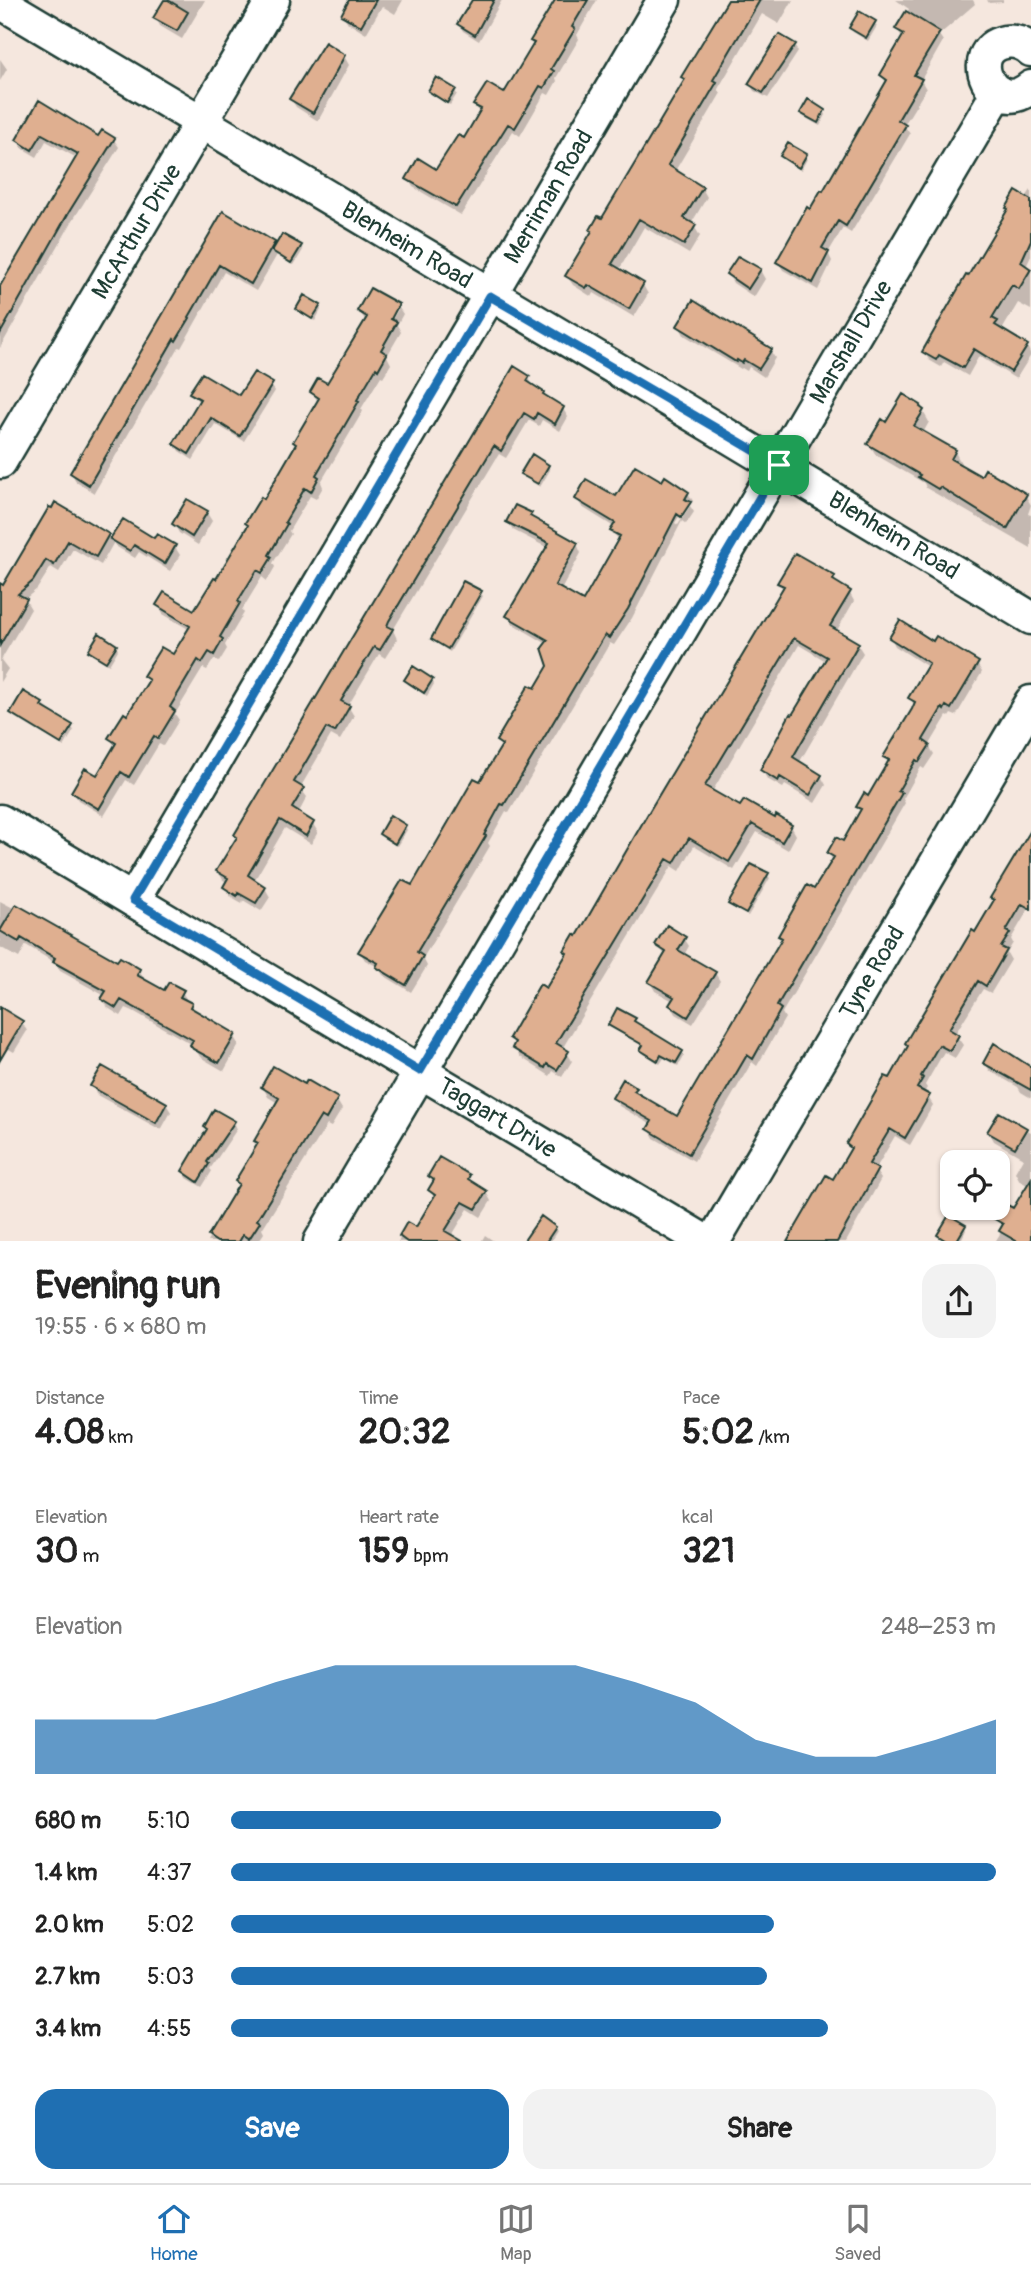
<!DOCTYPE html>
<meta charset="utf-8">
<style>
:root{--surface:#fff;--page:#f2f2f2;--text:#222;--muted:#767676;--line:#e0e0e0;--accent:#1f6fb2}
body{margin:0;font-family:Pangolin,sans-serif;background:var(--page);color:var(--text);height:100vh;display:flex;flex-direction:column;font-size:26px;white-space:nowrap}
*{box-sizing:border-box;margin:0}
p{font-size:23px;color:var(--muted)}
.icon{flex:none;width:38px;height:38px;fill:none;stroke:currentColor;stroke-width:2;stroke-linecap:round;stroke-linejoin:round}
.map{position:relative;height:1241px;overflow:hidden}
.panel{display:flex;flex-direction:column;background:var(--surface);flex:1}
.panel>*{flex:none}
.tools{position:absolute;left:940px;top:1150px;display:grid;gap:14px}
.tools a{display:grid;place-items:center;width:70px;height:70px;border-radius:14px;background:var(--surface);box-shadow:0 2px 5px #0004;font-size:35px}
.pin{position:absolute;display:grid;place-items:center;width:60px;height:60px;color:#fff;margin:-30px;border-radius:14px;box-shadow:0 4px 10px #0006}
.round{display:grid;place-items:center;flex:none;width:74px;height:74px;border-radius:21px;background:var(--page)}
.summary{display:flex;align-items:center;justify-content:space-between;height:119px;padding:0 35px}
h1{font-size:38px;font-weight:700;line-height:52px}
.figures{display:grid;grid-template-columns:repeat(3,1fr);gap:10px;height:119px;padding:7px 35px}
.figures div{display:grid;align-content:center}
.figures b{font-size:35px;font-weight:700}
.figures small{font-size:19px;font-weight:400}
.figures p{font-size:19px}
.chart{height:196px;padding:14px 35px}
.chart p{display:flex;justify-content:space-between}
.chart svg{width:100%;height:126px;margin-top:7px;fill:var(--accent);opacity:.7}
.cta{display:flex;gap:14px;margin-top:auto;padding:14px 35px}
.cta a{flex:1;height:80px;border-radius:21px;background:var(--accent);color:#fff;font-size:28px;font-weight:700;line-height:80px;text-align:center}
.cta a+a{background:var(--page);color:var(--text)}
ul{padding:0 35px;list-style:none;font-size:23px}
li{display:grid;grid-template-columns:112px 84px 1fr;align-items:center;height:52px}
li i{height:18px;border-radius:9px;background:var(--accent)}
.tab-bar{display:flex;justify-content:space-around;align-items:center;height:98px;border-top:2px solid var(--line);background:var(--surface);font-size:19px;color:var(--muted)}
.tab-bar a{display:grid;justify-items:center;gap:4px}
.tab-bar .selected{color:var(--accent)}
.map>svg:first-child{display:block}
.shadow{fill:#0003}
.building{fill:#dfaf90;stroke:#1f3d34;stroke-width:2}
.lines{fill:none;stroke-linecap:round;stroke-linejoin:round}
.minor-casing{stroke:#1f3d34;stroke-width:37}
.minor{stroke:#fff;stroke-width:32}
.route-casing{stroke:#fff;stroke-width:14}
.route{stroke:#1f6fb2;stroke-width:9}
.labels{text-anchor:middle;stroke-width:5;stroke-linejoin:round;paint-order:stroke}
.street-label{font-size:24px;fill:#1f3d34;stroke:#fff}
</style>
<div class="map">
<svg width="1031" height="1242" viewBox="0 0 1031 1242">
<rect width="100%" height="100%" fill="#f5e7de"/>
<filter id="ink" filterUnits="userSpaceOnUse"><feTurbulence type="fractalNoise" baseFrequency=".0143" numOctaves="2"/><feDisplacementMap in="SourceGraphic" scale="14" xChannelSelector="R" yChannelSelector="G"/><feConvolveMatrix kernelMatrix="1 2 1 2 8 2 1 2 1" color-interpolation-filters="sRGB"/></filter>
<g filter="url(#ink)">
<!-- shadow -->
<path class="shadow" d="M169,0h36l-23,39 -22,-13 -4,-8z
M351,0h52l-8,14 -13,-8 -16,28 -18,-11 -5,-8z
M474,0h28l-23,41 -16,-10 -4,-7z
M555,0h42l-20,35 2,4 -23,39 1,3 -8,14 -4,-2 -25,43 -7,-5 -52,84 -48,-28 -5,-8 29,-8 27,-31 16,-27 -5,-8 30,-9 30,-51 -3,-4 24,-39z
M730,0h63l-14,24 -17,-10 -44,75 3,4 -46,78 27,17 5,9 -16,27 3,2 6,10 -11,18 -45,-27 -25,43 24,15 5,9 -14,23 -40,-24 -2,4 -19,-12 -6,-9 118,-195 -2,-4z
M896,0h77l2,4 -36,31 4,6 -22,39 5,9 -22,36 6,9 -59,99 -8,-5 -15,25 4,8 -14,29 -35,-20 -5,-8 46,-69 63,-109 -5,-9 20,-38 -5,-8 12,-20z
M987,0h16v2l-14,1z
M874,22l3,4 -9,15 -15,-9 -2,-4z
M794,45l4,7 -30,46 -14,-7 -4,-7z
M344,56l5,9 -31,56 -22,-14 -5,-8z
M0,59l7,10 -7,12z
M454,90l3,4 -7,11 -18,-10 -2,-4z
M40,103l59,36 3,-6 12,7 5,7 -46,73 -73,128v-65l3,2 74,-127 -31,-17 -9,16 -15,-9 -4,-8z
M824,111l2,4 -6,11 -16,-9 -2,-4z
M805,156l2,3 -6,11 -17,-10 -2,-3z
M1031,190v66l-5,11 5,3v40l-13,-7 -16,27 25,16 4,9 -15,24 -37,-23 -11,20 -24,-14 -3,5 -12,-7 -5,-8 45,-74z
M224,213l50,31 2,4 25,-2 2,4 -9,15 -17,-10 -21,36 -32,-19 -43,76 -2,-1 -85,146 -18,-11 -4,-9z
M760,270l5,9 -11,18 -21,-14 -5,-9z
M398,305l1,2h-3l-11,18 3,2 11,-19 4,6 -6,11 4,7 -14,24 4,8 -8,13 -2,-1 -20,33 2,2 -42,71 2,5 -7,12 -6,-3 -21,35 2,3 -18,29 2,4 -8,14 -5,-4 -20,33 2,3 -19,32 2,4 -8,13 -5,-3 -7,11 -4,-2 -28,46 4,6 -16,26 -4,-2 -25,41 -8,-5 -22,36 -26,-16 -5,-8 24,-14 19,-30 -6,-10 18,-21 21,-34 -4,-7 29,-20 16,-26 -27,-16 -5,-9 37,8 22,-32 80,-135 -2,-4 23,-40 -6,-10 16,-6 38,-65 -7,-10z
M319,306l2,4 -6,11 -15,-8 -2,-4z
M679,326l91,24 5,8 -11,19 -15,-10 -2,4 -5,-3 -1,1 -57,-34z
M529,378l4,8 10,7 3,5 17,11 5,8 -8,14 -18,-11 -3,6 -10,-6 -23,38 -7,-4 -106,176 4,9 -12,19 -6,-4 -31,52 6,10 -14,24 -9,-5 -31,53 7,9 -9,17 15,10 5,8 -7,12 -26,-16 -31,53 11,7 5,9 -9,14 -18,-11 -1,3 -12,-7 -5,-9 3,-5 -5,-2 -5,-9 20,-32 -2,-4z
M271,385l4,6 -31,50 -29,-17 -22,36 -14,-9 -4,-7 25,-41 -9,-10 49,5z
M920,406l9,16 -6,11 32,19 6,11 -2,3 22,13 45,17 5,9 -3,9 3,1v33l-105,-60 -2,-5 -48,-28 -7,-11 18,-19z
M548,466l2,4 -10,17 -16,-10 -2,-3z
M662,483l26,10 5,8 -3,4v-6l-15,24 3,2 12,-19 4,6 -8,12 -4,-3 -50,97 -18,27 -4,-2 -101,170 -3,-2 -18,32 2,3 -67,112 4,8 -16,26 -28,-17 -5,-8 -13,-7 -5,-8 52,-64 90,-140 -4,-7 38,-50 14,-25 -3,-22 -34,-20 -5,-8 40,-68 -35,-18 -5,-8 22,-7 3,4 44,25 4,9 -20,37 23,14 35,-64 -7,-9 2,-4 -32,-20 -5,-8h40z
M50,510l58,25 3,6 12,-19 32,19 20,6 5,8 -10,16 -31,-19 -4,6 -18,-11 -3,-5 -13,23 -28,-16 -14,23 -8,-5 -14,22 -12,10 6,10 -30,51 7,9 -8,13v-89z
M207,513l5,8 -14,24 -19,-12 -5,-9z
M834,578l4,8 11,6 5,9 -18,31 22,13 5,8 -64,110 22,13 5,9 -11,18 -30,-18 -2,3 -16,-9 -5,-9 64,-109 -27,-16 -87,147 29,17 50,17 5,9 -8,15 -31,-18 -23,38 -40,-24 -14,25 -8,-5 -110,183 5,3 5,9 -10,16 -9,-6 -3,5 -31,-20 -8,-18 36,-48 237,-400 -5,-7z
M480,593l3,3 -33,56 -15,-10 -2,-3z
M891,638l43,5 43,21 5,8 -26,44 -5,-2 -2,3 -2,-1 -18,30 5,8 -10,15 -3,-2 -18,32 2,4 -123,210 3,5 -28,48 -5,-4 -58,99 -40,-23 -5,-9 3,-4 -33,-19 -5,-8 21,-9 5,7 37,23 106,-178 -3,-5 35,-44 18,-31 -4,-8 14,-10 18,-31 -3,-5 11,-9 20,-34 -4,-7 30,-51 -5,-8 18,-31 -33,-21z
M116,646l2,4 -9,15 -17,-10 -2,-4z
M406,680h26l2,4 -7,12 -19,-12z
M42,704l32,26 -10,17 -50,-30 -2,-4z
M405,826l2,4 -10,16 -14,-8 -2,-4z
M1031,830v75l-20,34 2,4 -6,10 4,7 -20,33 -8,-4 -28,45 8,11 -8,13 -11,-6 -19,33 2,3 -4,6 5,3 5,8 -23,40 -15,-9 -20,34 6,9 -35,63h-55l43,-61 18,-31 -4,-6 42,-63 19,-33 -2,-5 88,-140 -3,-5z
M767,875l3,3 -22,38 -16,-9 -2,-3z
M0,901l118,62 21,7 5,8 -1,3 22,12 17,-1 5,8 -1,2 5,3 5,7 38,23 5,9 -15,27 -24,-14 -7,-12 -60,-34 -7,-3 -5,8 -13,-8 -5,-9 2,-3 -45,-25 -5,-8 -29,-18 -7,13 -19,-11z
M684,938l5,8 -5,9 31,18 5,8 -27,43 -17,-10 -5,-9 2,-4 -18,-10 -5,-9 16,-26 -9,-11z
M634,1020l3,3 45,29 2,4 -6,10 -14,-8 -4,6 -16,-10 -2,-4 2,-3 -32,-19 -2,-3z
M0,1021l22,1 5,9 -13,21 -14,-8z
M985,1063l46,6v29l-10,-6 -3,-5 -28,-16z
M92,1086l74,18 5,8 -10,18 -64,-35z
M263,1087h42l31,12 6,10 -11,18 -4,-2 -65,104 2,4 -6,9h-51l33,-56 -3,-5 22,-35 -3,-5 22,-38 -10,-6z
M1000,1114l31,18v110h-36l34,-56 -9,-5 -5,-9 8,-14 -29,-17 -5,-9z
M234,1122l3,7 -27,40 2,2 -10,16 -15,-9 -3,-7 24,-40 -2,-4z
M430,1176l39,1 5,8 12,7 5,9 -10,16 -13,-8 -20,33h-50l10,-18 8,5 19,-30 -5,-9 4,-6z
M964,1226l2,4 -6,12h-14l-7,-7z
M554,1228l3,3 -7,11h-6z
M485,1235l10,7h-14z"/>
<!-- building -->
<path class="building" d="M164,0h4l20,12 -11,19 -24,-13z
M349,0h27l-15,26 -20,-11z
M472,0h22l-19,35 -18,-11z
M555,0h33l-16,27 3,2 -24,40 3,2 -10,17 -4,-2 -25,42 -7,-4 -52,83 -50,-28 12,-21 18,11 22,-34 6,3 17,-29 -8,-4 14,-22 17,10 30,-50 -4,-2z
M728,0h32l-47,80 4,2 -49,83 35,22 -19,31 12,7 -12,20 -45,-26 -27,45 32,19 -15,26 -41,-24 -2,3 -21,-12 27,-45 -2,-1 8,-14 4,2 54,-90 29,-49 -4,-2z
M859,11l17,10 -10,17 -17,-10z
M906,11l34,21 -26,43 8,4 -24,41 8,5 -60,101 -8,-5 -16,27 7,4 -16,31 -37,-21 31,-55 3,2 11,-19 2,1 64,-111 -7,-5 24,-41 -9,-5z
M779,34l17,10 -33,49 -15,-9z
M325,42l20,13 -32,58 -24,-14z
M436,77l20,12 -9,14 -19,-12z
M808,99l17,11 -7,13 -18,-10z
M39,100l59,36 4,-6 13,8 -46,74 -69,122v-48l78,-132 -36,-20 -10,16 -16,-10z
M788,143l19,11 -8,14 -19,-12z
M1016,191l15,9v40l-10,22 10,7 -12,20 -7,-4 -20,33 6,3 -3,4 33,20 -17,27 -37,-23 -11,19 -24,-13 -3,5 -14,-8 44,-77 2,1 40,-67 -2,-1z
M223,211l52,31 -24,42 -32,-19 -30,52 1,1 -14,23 -2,-2 -85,146 -19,-12z
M282,234l20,11 -11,18 -19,-12z
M738,256l23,13 -13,20 -22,-15z
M370,288l29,16 -8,15 6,3 -16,28 6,4 -9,16 -2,-2 -19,32 2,1 -43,74 3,2 -8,15 -6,-4 -20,34 2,2 -18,31 3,2 -10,16 -5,-3 -19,31 2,2 -20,34 3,2 -9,16 -5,-3 -7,11 -4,-3 -28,47 5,4 -17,28 -4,-3 -25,41 -8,-5 -22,37 -28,-17 14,-24 12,7 19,-32 -8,-5 16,-25 3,2 22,-35 -6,-4 18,-29 12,7 17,-28 -34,-21 8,-13 30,18 20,-32 2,1 32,-54 -3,-2 16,-26 3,2 32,-55 -3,-2 26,-44 -9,-6 8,-14 9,5 40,-66 -10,-6z
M304,295l17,10 -9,14 -16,-10z
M693,300l79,49 -13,20 -15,-9 -2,3 -5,-3 -1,2 -59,-36z
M514,366l16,10 -3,5 17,11 -1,2 21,13 -9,17 -18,-11 -3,6 -10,-6 -23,38 -7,-5 -105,175 -2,5 6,3 -13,21 -6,-3 -33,54 9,5 -15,26 -9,-4 -32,54 10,6 -12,20 22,14 -8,14 -26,-16 -32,55 18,12 -10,16 -18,-10 -1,3 -14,-9 5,-9 -12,-7 21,-34 -3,-2z
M254,372l19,11 -33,53 -29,-18 -22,36 -16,-10 27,-45 -11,-6 13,-20 37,22z
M903,394l18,11 -1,2 4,3 -10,16 42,24 -5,9 30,17 4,-7 42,25 -20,35 -67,-42 -2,2 -20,-12 2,-2 -53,-31 15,-25 4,3z
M532,454l17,11 -11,19 -18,-10z
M635,465l27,16 3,-5 24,16 -4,7 6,3 -10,15 -4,-3 -49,95 -19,29 -4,-3 -101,170 -3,-1 -17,31 2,1 -69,116 6,4 -17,29 -30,-18 2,-4 -20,-11 44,-72 10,5 62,-107 6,3 22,-36 -6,-4 33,-56 6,3 13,-22 -6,-18 6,-8 -42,-24 43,-73 -43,-21 9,-17 17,8 -2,3 48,27 -23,42 28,16 37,-65 -10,-5 5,-8 -40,-24 11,-20 30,17z
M187,499l21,12 -16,26 -20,-13z
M55,502l54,32 -13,23 -28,-16 -14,24 -8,-5 -13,21 -15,13 9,5 -27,46v-62l3,2 46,-78 3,1z
M123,519l31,19 3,-4 19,11 -11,19 -31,-19 -4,6 -20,-12z
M795,553l40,23 -2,4 18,11 -21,35 29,17 -66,114 29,18 -12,20 -30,-18 -2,4 -18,-11 30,-56 2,1 35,-58 -33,-19 -89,148 35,20 4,-6 31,18 1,-3 16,10 -10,17 -30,-18 -23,38 -40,-24 -15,25 -7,-4 -111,184 13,8 -12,19 -10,-6 -2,4 -33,-20 3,-6 -6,-4 31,-54 6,4 21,-35 -3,-2 10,-17 3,2 73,-126 134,-224 -7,-3z
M463,581l19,10 -34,58 -17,-10z
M900,620l33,21 3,-5 43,26 -28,47 -5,-3 -2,4 -2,-2 -19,32 7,5 -11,17 -3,-2 -18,31 4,2 -125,213 4,3 -28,50 -6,-4 -58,99 -42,-25 5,-8 -40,-23 11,-19 14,9 -3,3 43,25 105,-178 -4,-2 29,-51 7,4 20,-32 -7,-4 9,-16 7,4 18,-32 -5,-2 8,-14 4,3 21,-36 -6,-3 29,-48 3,-7 -7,-4 21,-35 -40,-25z
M99,633l18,12 -11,17 -18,-11z
M413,666l20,13 -9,14 -20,-13z
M23,691l20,12 -2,3 32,19 -12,19 -51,-31z
M390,815l16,10 -11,19 -16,-10z
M1031,830v79l-9,-5 -16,27 4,2 -9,14 6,3 -21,36 -8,-5 -29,48 10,6 -9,16 -11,-6 -18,31 2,2 -6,10 13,7 -25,43 -15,-9 -21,35 9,5 -41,73h-50l39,-67 7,4 18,-31 -5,-4 28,-49 11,-19 5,2 18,-32 -3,-3 67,-113 3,2 19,-32 -4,-2z
M751,864l18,9 -23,41 -18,-10z
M16,904l101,57 3,-4 20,12 -3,6 27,15 5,-8 15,8 -4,7 12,6 -2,4 46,27 -17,29 -26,-14 -3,-4 3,-5 -72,-40 -5,8 -15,-9 5,-8 -53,-29 2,-4 -34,-20 -2,4 -19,-11z
M667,925l19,12 -8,13 38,22 -28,45 -19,-12 5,-8 -26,-15 18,-30 -11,-7z
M0,1007l23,14 -23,39z
M617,1008l19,10 -2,3 49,30 -7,12 -15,-8 -3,6 -18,-11 3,-5 -35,-20z
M994,1043l37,24v23l-48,-27z
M102,1066l65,37 -11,20 -66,-37z
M273,1066l32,18 2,-4 31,18 -12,21 -5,-3 -64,104 3,2 -11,17 -6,-4 -4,7h-22l-9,-6 31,-52 -4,-3 23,-38 -4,-2 25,-43 -18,-11z
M214,1109l21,12 -28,41 2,2 -11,18 -16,-11 25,-42 -3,-2z
M999,1112l28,16 -12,20 -28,-16z
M439,1157l31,18 -2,4 19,12 -11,18 -13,-7 -18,29 19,11h-57l-8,-6 8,-14 9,5 19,-32 -7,-5 6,-10 -6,-4z
M1031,1179v63h-13l-19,-11 4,-7 -12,-7 9,-16 13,7z
M949,1215l17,10 -10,17h-8l-11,-7z
M541,1216l15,11 -10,15h-23z"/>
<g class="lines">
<!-- minor casing -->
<g class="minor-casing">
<g id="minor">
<path id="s1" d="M0,2c343,206 689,408 1031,616"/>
<path d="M1031,50c-7,-6 -16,-10 -26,-8 -43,8 -13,78 26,45"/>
<path id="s2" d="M0,462l273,-462"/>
<path id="s3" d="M0,821l706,421"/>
<path id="s4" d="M133,900l531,-900"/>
<path id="s5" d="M320,1242l678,-1150"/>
<path id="s6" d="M713,1242l318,-540"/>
</g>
</g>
<!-- minor -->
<use href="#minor" class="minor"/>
</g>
</g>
<g class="lines" filter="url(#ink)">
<!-- route casing -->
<g class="route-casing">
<path id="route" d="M490,296l289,169 -359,606 -287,-171z"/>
</g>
<!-- route -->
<use href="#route" class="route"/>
</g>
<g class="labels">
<!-- street labels -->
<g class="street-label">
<text dy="8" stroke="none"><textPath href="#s4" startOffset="817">Merriman Road</textPath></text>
<text dy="8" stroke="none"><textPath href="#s2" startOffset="268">McArthur Drive</textPath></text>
<text dy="8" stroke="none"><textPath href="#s1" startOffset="474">Blenheim Road</textPath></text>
<text dy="8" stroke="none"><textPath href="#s5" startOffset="1045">Marshall Drive</textPath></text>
<text dy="8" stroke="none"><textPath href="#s1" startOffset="1041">Blenheim Road</textPath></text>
<text dy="8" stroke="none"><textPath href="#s6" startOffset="313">Tyne Road</textPath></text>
<text dy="8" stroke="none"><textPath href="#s3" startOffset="579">Taggart Drive</textPath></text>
</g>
</g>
</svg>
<div class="tools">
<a><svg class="icon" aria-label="locate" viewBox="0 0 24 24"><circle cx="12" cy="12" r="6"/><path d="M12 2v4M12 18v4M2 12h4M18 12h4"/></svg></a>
</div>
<div class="pin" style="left:779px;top:465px;background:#1e9e55"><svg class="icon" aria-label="arrive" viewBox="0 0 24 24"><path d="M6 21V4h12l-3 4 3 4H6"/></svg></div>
</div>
<section class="panel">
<div class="summary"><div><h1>Evening run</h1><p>19:55 · 6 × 680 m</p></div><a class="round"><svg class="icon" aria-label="share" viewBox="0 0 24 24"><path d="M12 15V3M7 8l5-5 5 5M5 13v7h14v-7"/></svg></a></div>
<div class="figures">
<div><p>Distance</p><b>4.08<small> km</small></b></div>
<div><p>Time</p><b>20:32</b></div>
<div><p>Pace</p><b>5:02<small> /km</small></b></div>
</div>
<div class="figures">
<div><p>Elevation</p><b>30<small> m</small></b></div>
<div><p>Heart rate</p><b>159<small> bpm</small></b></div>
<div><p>kcal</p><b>321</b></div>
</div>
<div class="chart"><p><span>Elevation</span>248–253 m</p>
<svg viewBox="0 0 160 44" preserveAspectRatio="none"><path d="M0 44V25L10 25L20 25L30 19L40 12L50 6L60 6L70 6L80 6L90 6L100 12L110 19L120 32L130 38L140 38L150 32L160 25V44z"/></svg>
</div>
<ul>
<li><b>680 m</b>5:10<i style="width:64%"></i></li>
<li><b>1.4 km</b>4:37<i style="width:100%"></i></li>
<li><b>2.0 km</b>5:02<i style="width:71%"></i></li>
<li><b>2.7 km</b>5:03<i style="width:70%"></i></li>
<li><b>3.4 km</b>4:55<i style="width:78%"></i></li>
</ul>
<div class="cta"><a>Save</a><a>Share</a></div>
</section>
<nav class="tab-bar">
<a class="selected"><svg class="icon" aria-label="home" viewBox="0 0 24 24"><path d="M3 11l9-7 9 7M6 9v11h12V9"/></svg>Home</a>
<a><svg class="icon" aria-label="map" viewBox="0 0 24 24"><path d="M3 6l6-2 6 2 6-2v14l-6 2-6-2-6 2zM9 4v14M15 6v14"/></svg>Map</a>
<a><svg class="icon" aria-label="saved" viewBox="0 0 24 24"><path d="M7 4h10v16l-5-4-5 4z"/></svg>Saved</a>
</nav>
